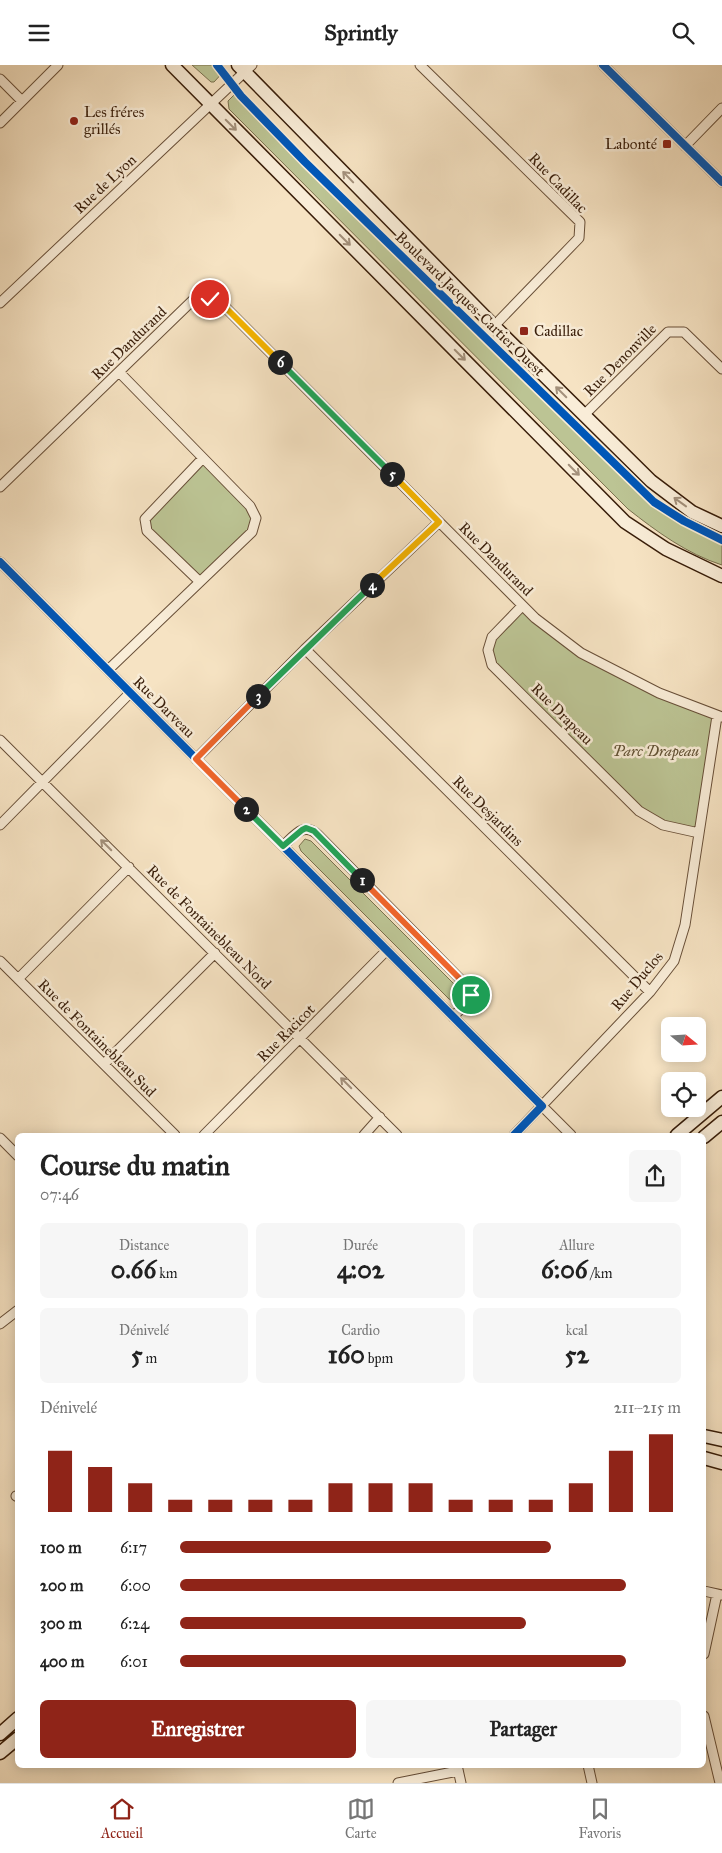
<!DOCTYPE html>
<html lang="fr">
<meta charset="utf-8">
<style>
:root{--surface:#fff;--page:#f6f6f6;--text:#222;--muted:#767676;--line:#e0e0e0;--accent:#8f2418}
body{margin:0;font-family:"IM FELL Great Primer",serif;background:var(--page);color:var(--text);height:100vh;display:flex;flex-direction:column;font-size:19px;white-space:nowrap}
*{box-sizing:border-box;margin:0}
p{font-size:16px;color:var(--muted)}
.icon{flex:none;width:28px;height:28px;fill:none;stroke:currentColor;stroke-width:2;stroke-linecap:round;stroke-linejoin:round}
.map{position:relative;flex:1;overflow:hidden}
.panel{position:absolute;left:15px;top:1068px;width:691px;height:635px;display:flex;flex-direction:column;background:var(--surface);border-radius:8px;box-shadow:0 2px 12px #0003}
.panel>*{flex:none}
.needle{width:32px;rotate:108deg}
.tools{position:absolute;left:661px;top:952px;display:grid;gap:10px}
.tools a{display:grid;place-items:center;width:45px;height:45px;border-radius:8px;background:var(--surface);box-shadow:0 2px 12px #0003;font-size:25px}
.pin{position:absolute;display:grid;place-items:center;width:42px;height:42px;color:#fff;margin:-21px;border:2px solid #fff;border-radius:50%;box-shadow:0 1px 5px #0007}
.km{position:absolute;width:25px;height:25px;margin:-12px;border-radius:50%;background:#222;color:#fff;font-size:14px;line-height:25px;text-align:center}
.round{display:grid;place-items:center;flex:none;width:52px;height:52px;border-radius:8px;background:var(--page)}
.headline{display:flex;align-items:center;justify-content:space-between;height:85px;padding:0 25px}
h1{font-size:28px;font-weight:800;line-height:38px}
.figures{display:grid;grid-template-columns:repeat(3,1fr);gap:8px;height:85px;padding:5px 25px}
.figures div{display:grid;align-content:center;border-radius:8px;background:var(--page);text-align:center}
.figures b{font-size:25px;font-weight:800}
.figures small{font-size:14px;font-weight:400}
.figures p{font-size:14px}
.chart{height:140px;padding:10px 25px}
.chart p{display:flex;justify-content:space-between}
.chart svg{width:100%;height:90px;margin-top:5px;stroke:var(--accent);stroke-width:6}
.button{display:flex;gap:10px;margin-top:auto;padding:10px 25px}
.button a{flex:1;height:58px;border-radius:8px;background:var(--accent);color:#fff;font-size:20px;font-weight:800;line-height:58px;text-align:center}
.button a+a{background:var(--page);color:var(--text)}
ul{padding:0 25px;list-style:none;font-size:16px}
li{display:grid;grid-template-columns:80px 60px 1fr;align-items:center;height:38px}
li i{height:12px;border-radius:6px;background:var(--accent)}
header{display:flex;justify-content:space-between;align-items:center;height:65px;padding:0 25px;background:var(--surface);font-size:22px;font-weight:800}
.menu{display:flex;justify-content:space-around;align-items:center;height:70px;border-top:1px solid var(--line);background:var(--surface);font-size:14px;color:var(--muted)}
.menu a{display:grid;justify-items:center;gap:2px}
.menu .selected{color:var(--accent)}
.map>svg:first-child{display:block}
.green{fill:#bcc494;stroke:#7a714f}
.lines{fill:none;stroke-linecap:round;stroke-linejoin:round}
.street-casing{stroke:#684f38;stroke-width:11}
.secondary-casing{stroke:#391e0a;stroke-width:15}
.street{stroke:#f9edd8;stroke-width:9}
.secondary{stroke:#f9edd8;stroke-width:12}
.cycleway-casing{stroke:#f9edd8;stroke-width:11}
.cycleway{stroke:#0057b8;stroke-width:8}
.oneway{stroke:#a3907b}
.split-1-casing{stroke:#fff;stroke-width:10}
.split-2-casing{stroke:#fff;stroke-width:10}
.split-3-casing{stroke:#fff;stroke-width:10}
.split-4-casing{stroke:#fff;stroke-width:10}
.split-5-casing{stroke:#fff;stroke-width:10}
.split-6-casing{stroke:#fff;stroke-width:10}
.split-7-casing{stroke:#fff;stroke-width:10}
.split-1{stroke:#f0652b;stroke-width:6}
.split-2{stroke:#22a559;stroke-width:6}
.split-3{stroke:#f0652b;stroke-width:6}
.split-4{stroke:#22a559;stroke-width:6}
.split-5{stroke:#f5b400;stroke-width:6}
.split-6{stroke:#22a559;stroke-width:6}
.split-7{stroke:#f5b400;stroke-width:6}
.poi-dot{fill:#8f2418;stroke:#f9edd8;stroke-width:2}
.labels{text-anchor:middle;stroke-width:5;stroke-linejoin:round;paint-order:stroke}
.poi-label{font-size:15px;fill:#391e0a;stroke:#f9edd8;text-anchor:start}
.street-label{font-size:15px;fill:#391e0a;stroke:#f9edd8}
.park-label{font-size:15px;font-style:italic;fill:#605033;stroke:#f9edd8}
</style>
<header><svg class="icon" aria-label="menu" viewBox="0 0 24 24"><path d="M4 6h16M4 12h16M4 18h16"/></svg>Sprintly<svg class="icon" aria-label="search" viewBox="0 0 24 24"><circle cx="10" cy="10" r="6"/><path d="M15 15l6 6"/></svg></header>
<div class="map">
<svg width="722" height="1718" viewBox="0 0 722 1718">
<rect width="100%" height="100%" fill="#f6e3c3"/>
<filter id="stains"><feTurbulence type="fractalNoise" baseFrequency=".004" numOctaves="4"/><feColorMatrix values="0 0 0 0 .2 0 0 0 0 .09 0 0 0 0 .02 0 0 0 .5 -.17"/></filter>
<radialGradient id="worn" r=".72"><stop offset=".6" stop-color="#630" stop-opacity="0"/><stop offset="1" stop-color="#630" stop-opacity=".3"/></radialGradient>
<!-- green -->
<path class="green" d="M192,0h31l3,4 -12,13h-3z
M241,28l415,405 39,27 27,11v29c-35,-11 -66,-34 -94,-56l-399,-400 -1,-8 7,-7z
M203,393l53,60 -4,14 -53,49 -52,-50 -2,-12z
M522,541l59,47 136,63 -18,117 -36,-8 -24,-14 -147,-146v-28z
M305,774l6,2 148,148 2,7 -2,3 -6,2 -4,-2 -148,-148 -2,-5z"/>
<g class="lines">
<!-- street casing -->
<g class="street-casing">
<path id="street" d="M420,0l160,157 -1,16 -85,88
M603,0l119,117
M0,14l22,22
M0,58l58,-58
M685,81l37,-38
M0,238l252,-238
M584,350l84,-83h16l38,37
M0,422l193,-187 17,-2 14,8 311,312 46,35 78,40 63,24
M0,497l571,573
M199,516l-52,-50 -2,-12 58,-61
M522,541l-30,31 -4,13 4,15 147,146 24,14 36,8
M305,584l345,343
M108,605l144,-138 4,-14 -6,-12 -131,-134
M0,675l397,395
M196,694l109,-110 134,-127
M0,760l130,-132
M283,781c11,-10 21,-25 35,-11l150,152 2,4 1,7 -18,19
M0,896l175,174
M18,914l111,-112
M104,999l111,-111
M204,1070l183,-185
M364,1070l16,-18
M514,1070l136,-143 24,-31 11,-36 32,-209
M0,1073l18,18
M0,1259l18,-14
M16,1431l2,1
M704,1526l18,4
M704,1589l13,-60
M704,1651l16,67
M457,1700l4,18
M588,1700l4,18
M398,1718l60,-12"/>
</g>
<!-- secondary casing -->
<g class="secondary-casing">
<path id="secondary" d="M172,0l453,457 41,27 56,27
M238,0l256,261 157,155 41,31 30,14
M677,1070l45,-38
M704,1072l18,-15
M704,1371l18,4
M704,1393l18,5
M0,1669l18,-16
M0,1688l18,-15"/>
</g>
<!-- street -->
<use href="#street" class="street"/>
<!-- secondary -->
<use href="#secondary" class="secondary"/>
<!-- cycleway casing -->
<g class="cycleway-casing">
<path id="cycleway" d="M217,0l24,31 64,66 349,340 30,19 38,19
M603,0l119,117
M0,497l542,544 -28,29"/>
</g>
<!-- cycleway -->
<use href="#cycleway" class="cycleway"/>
</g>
<!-- one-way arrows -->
<defs><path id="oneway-shaft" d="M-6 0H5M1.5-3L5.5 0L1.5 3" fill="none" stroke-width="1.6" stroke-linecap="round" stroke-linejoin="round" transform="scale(1.25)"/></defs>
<g class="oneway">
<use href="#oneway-shaft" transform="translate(231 60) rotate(45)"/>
<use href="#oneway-shaft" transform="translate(348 112) rotate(-134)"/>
<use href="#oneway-shaft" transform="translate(345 175) rotate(45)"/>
<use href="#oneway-shaft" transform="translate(460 290) rotate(45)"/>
<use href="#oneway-shaft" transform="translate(561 327) rotate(-135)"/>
<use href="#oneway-shaft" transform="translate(574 405) rotate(45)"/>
<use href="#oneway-shaft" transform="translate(680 437) rotate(-144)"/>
<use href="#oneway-shaft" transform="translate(106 780) rotate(-135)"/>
<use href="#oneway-shaft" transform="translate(346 1018) rotate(-135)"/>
</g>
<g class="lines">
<!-- split-1 casing -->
<g class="split-1-casing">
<path id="split-1" d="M362,815l102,103 7,12"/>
</g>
<!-- split-2 casing -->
<g class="split-2-casing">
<path id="split-2" d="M246,744l37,37 19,-16 4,-2 8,3 48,49"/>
</g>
<!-- split-3 casing -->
<g class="split-3-casing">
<path id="split-3" d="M246,744l-50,-50 62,-63"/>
</g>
<!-- split-4 casing -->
<g class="split-4-casing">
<path id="split-4" d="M258,631l114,-111"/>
</g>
<!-- split-5 casing -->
<g class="split-5-casing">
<path id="split-5" d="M372,520l67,-63 -47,-48"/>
</g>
<!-- split-6 casing -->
<g class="split-6-casing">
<path id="split-6" d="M280,297l112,112"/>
</g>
<!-- split-7 casing -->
<g class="split-7-casing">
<path id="split-7" d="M210,234l14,7 56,56"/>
</g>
<!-- split-1 -->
<use href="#split-1" class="split-1"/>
<!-- split-2 -->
<use href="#split-2" class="split-2"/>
<!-- split-3 -->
<use href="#split-3" class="split-3"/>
<!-- split-4 -->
<use href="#split-4" class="split-4"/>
<!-- split-5 -->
<use href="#split-5" class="split-5"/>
<!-- split-6 -->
<use href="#split-6" class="split-6"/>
<!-- split-7 -->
<use href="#split-7" class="split-7"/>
</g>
<!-- markers -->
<g class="poi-dot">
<circle cx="74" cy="56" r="5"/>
<rect x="662" y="74" width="10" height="10" rx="2.5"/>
<rect x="519" y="261" width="10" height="10" rx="2.5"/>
</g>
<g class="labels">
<!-- poi labels -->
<g class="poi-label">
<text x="84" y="52">Les fréres<tspan x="84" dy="17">grillés</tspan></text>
<text x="657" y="84" text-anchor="end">Labonté</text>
<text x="534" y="271">Cadillac</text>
</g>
<!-- street labels -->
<g class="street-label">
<text transform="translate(558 118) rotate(46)" y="5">Rue Cadillac</text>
<text transform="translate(105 119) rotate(-43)" y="5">Rue de Lyon</text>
<text transform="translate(470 239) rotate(44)" y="5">Boulevard Jacques-Cartier Ouest</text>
<text transform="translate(129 278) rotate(-44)" y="5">Rue Dandurand</text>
<text transform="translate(620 295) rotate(-45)" y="5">Rue Denonville</text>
<text transform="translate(496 494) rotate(45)" y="5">Rue Dandurand</text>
<text transform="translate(164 642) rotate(45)" y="5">Rue Darveau</text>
<text transform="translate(562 649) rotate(45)" y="5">Rue Drapeau</text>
<text transform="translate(488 746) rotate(45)" y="5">Rue Desjardins</text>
<text transform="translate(209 862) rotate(45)" y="5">Rue de Fontainebleau Nord</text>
<text transform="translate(637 916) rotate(-50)" y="5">Rue Duclos</text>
<text transform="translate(286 968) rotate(-45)" y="5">Rue Racicot</text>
<text transform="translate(97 973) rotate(45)" y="5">Rue de Fontainebleau Sud</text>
</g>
<!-- park labels -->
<g class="park-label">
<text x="656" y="691">Parc Drapeau</text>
</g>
</g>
<rect width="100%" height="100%" filter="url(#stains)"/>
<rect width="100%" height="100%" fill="url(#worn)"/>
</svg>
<div class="tools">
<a><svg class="needle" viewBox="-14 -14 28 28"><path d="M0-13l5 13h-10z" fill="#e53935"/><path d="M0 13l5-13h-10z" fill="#767676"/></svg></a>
<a><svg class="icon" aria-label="locate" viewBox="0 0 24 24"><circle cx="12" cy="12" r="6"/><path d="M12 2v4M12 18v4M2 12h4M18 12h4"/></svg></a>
</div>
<div class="pin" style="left:471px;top:930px;background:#1e9e55"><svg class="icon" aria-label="arrive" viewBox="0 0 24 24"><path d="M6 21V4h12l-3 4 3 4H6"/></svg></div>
<div class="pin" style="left:210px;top:234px;background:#d93025"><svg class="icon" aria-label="check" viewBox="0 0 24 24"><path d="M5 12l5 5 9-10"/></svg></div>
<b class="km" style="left:362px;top:815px">1</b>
<b class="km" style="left:246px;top:744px">2</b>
<b class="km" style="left:258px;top:631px">3</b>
<b class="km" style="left:372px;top:520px">4</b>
<b class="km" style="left:392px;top:409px">5</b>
<b class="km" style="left:280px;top:297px">6</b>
<section class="panel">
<div class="headline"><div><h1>Course du matin</h1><p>07:46</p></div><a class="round"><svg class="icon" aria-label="share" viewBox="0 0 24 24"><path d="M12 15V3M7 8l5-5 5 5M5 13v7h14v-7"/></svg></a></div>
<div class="figures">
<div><p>Distance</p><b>0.66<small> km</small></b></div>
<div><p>Durée</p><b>4:02</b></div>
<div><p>Allure</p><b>6:06<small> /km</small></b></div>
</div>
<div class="figures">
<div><p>Dénivelé</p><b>5<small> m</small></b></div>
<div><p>Cardio</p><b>160<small> bpm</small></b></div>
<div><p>kcal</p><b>52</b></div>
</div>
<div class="chart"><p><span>Dénivelé</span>211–215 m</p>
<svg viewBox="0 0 160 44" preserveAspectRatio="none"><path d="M5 44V14M15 44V22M25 44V30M35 44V38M45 44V38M55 44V38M65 44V38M75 44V30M85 44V30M95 44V30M105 44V38M115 44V38M125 44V38M135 44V30M145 44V14M155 44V6"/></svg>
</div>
<ul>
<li><b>100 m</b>6:17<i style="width:74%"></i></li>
<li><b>200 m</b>6:00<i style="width:89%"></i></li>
<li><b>300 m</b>6:24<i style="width:69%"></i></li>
<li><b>400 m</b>6:01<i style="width:89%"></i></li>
</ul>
<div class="button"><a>Enregistrer</a><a>Partager</a></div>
</section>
</div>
<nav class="menu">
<a class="selected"><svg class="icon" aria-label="home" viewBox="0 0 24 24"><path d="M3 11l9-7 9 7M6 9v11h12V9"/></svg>Accueil</a>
<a><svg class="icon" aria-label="map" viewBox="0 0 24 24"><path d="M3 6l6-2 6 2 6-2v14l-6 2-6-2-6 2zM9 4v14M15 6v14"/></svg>Carte</a>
<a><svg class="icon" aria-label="saved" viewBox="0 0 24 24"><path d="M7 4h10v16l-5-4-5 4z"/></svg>Favoris</a>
</nav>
